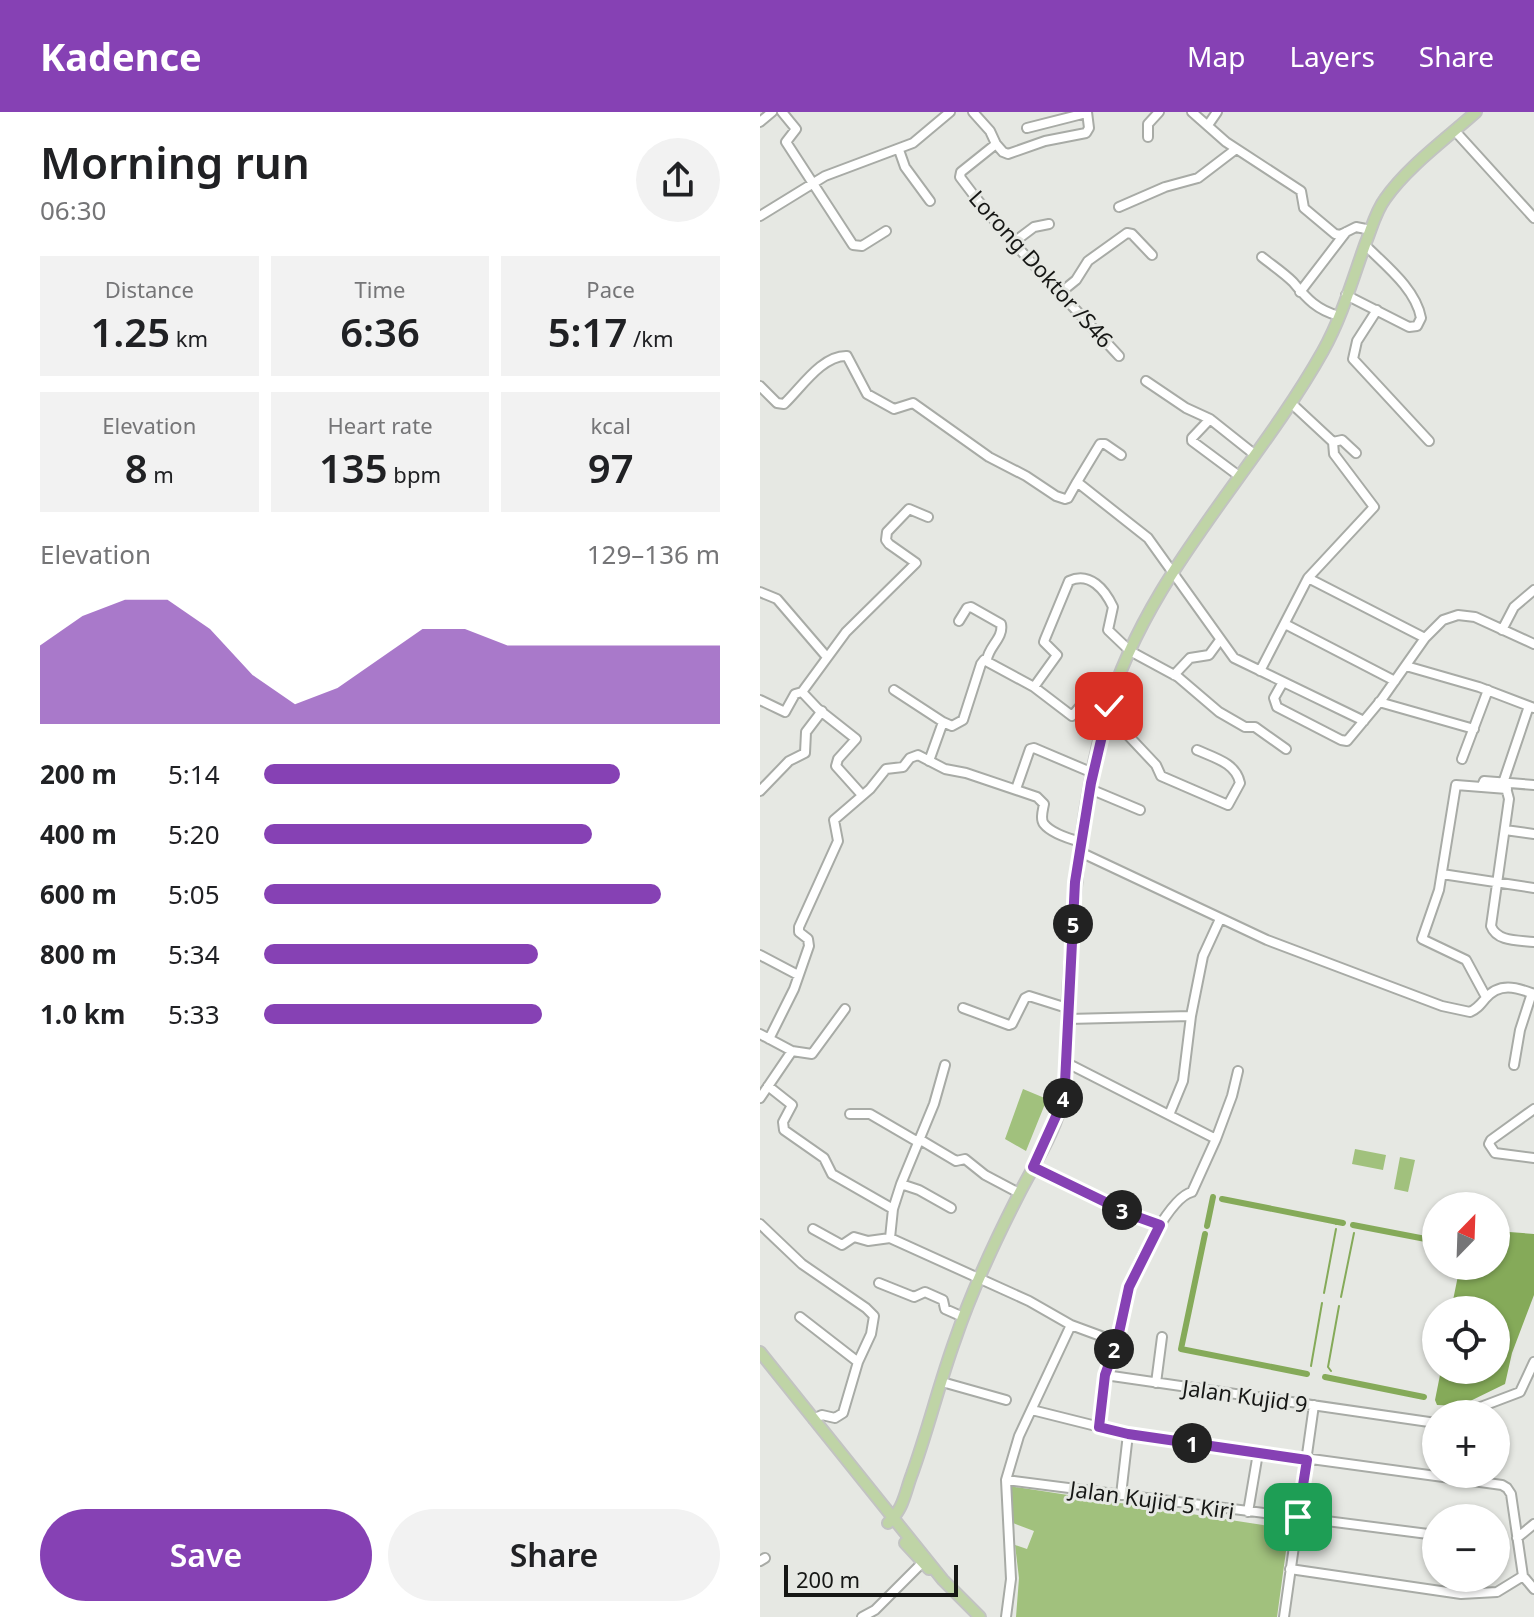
<!DOCTYPE html>
<meta charset="utf-8">
<style>
:root{--surface:#fff;--page:#f2f2f2;--text:#202124;--muted:#757577;--accent:#8641b4}
body{margin:0;font-family:"Noto Sans",sans-serif;background:var(--page);color:var(--text);height:100vh;display:flex;flex-direction:column;font-size:30px;white-space:nowrap}
*{box-sizing:border-box;margin:0}
p{font-size:26px;color:var(--muted)}
.icon{flex:none;width:44px;height:44px;fill:none;stroke:currentColor;stroke-width:2;stroke-linecap:round;stroke-linejoin:round}
.map{position:relative;flex:1;overflow:hidden}
.panel{display:flex;flex-direction:column;background:var(--surface);width:760px}
.panel>*{flex:none}
.needle{width:52px;rotate:23deg}
.controls{position:absolute;left:662px;top:1080px;display:grid;gap:16px}
.controls a{display:grid;place-items:center;width:88px;height:88px;border-radius:50%;background:var(--surface);box-shadow:0 2px 6px #0004;font-size:40px}
.scale{position:absolute;left:24px;bottom:20px;width:174px;box-sizing:border-box;padding-left:8px;border:4px solid #161715;border-top:0;font-size:22px;line-height:28px;white-space:nowrap;color:#161715;-webkit-text-stroke:6px #e6e8e3;paint-order:stroke}
.pin{position:absolute;display:grid;place-items:center;width:68px;height:68px;color:#fff;margin:-34px;border-radius:16px;box-shadow:0 4px 12px #0006}
.km{position:absolute;width:40px;height:40px;margin:-20px;border-radius:50%;background:#222;color:#fff;font-size:22px;line-height:40px;text-align:center}
.round{display:grid;place-items:center;flex:none;width:84px;height:84px;border-radius:42px;background:var(--page)}
.head{display:flex;align-items:center;justify-content:space-between;height:136px;padding:0 40px}
h1{font-size:44px;font-weight:600;line-height:60px}
.figures{display:grid;grid-template-columns:repeat(3,1fr);gap:12px;height:136px;padding:8px 40px}
.figures div{display:grid;align-content:center;border-radius:0px;background:var(--page);text-align:center}
.figures b{font-size:40px;font-weight:600}
.figures small{font-size:22px;font-weight:400}
.figures p{font-size:22px}
.chart{height:224px;padding:16px 40px}
.chart p{display:flex;justify-content:space-between}
.chart svg{width:100%;height:144px;margin-top:8px;fill:var(--accent);opacity:.7}
.action{display:flex;gap:16px;margin-top:auto;padding:16px 40px}
.action a{flex:1;height:92px;border-radius:48px;background:var(--accent);color:#fff;font-size:32px;font-weight:600;line-height:92px;text-align:center}
.action a+a{background:var(--page);color:var(--text)}
ul{padding:0 40px;list-style:none;font-size:26px}
li{display:grid;grid-template-columns:128px 96px 1fr;align-items:center;height:60px}
li i{height:20px;border-radius:10px;background:var(--accent)}
header{display:flex;align-items:center;gap:48px;box-sizing:border-box;height:112px;padding:0 40px;background:var(--accent);color:#fff}
header strong{font-size:38px}
nav{display:flex;gap:44px;margin-inline-start:auto;font-size:28px}
main{display:flex;flex:1;min-height:0}
.map>svg:first-child{display:block}
.green{fill:#a1c17d}
.water{fill:#85aa59}
.lines{fill:none;stroke-linecap:round;stroke-linejoin:round}
.stream{stroke:#85aa59;stroke-width:2}
.canal{stroke:#85aa59;stroke-width:6}
.minor-casing{stroke:#a8aba6;stroke-width:12}
.major-casing{stroke:#c2c3c2;stroke-width:14}
.minor{stroke:#fff;stroke-width:8}
.major{stroke:#bfd4a6;stroke-width:10}
.route-casing{stroke:#fff;stroke-width:16}
.route{stroke:#8641b4;stroke-width:10}
.labels{text-anchor:middle;stroke-width:6;stroke-linejoin:round;paint-order:stroke}
.street-label{font-size:22px;fill:#161715;stroke:#e6e8e3}
</style>
<header>
<strong>Kadence</strong>
<nav><a>Map</a><a>Layers</a><a>Share</a></nav>
</header>
<main>
<section class="panel">
<div class="head"><div><h1>Morning run</h1><p>06:30</p></div><a class="round"><svg class="icon" aria-label="share" viewBox="0 0 24 24"><path d="M12 15V3M7 8l5-5 5 5M5 13v7h14v-7"/></svg></a></div>
<div class="figures">
<div><p>Distance</p><b>1.25<small> km</small></b></div>
<div><p>Time</p><b>6:36</b></div>
<div><p>Pace</p><b>5:17<small> /km</small></b></div>
</div>
<div class="figures">
<div><p>Elevation</p><b>8<small> m</small></b></div>
<div><p>Heart rate</p><b>135<small> bpm</small></b></div>
<div><p>kcal</p><b>97</b></div>
</div>
<div class="chart"><p><span>Elevation</span>129–136 m</p>
<svg viewBox="0 0 160 44" preserveAspectRatio="none"><path d="M0 44V20L10 11L20 6L30 6L40 15L50 29L60 38L70 33L80 24L90 15L100 15L110 20L120 20L130 20L140 20L150 20L160 20V44z"/></svg>
</div>
<ul>
<li><b>200 m</b>5:14<i style="width:78%"></i></li>
<li><b>400 m</b>5:20<i style="width:72%"></i></li>
<li><b>600 m</b>5:05<i style="width:87%"></i></li>
<li><b>800 m</b>5:34<i style="width:60%"></i></li>
<li><b>1.0 km</b>5:33<i style="width:61%"></i></li>
</ul>
<div class="action"><a>Save</a><a>Share</a></div>
</section>
<div class="map">
<svg width="774" height="1505" viewBox="0 0 774 1505">
<rect width="100%" height="100%" fill="#e6e8e3"/>
<!-- green -->
<path class="green" d="M263,977l24,10 -21,52 -21,-12z
M595,1037l31,6 -3,15 -31,-6z
M640,1045l15,3 -7,32 -14,-3z
M249,1374l280,43 -12,88h-261l3,-39 -4,-33 12,4 7,-18 -21,-8z"/>
<!-- water -->
<path class="water" d="M736,1119l38,3v61l-22,58 -7,31 -45,22 -23,-1 -2,-5 6,-30h55v-60h-45l9,-44h36z"/>
<g class="lines">
<!-- stream -->
<path class="stream" d="M576,1112v-2
M564,1181l12,-64
M581,1185l13,-64
M551,1254l11,-63
M571,1259l-3,-4 11,-61
M569,1266l1,-2"/>
<!-- canal -->
<path class="canal" d="M462,1087l121,24
M593,1113l83,16
M447,1114l6,-29
M445,1122l-24,115 126,25
M565,1265l99,20"/>
<!-- minor casing -->
<g class="minor-casing">
<path id="minor" d="M22,0l14,17 -10,13 67,103 9,1 24,-15
M213,0l17,19 6,13 -35,28 -1,5c48,65 105,120 159,179
M432,0l34,30 75,49 3,17 31,26 5,1 16,-8 15,3
M0,10l12,-10
M448,13l9,-13
M267,16l59,-15
M695,19l79,87
M388,25v-13l11,-12
M236,32l7,8 5,2 37,-13 41,-8 3,-5 -2,-16
M139,38l6,17 25,34
M359,95l46,-20 33,-9 38,-29
M0,104l65,-40 88,-33 37,-31
M254,130l20,-15 15,-3
M502,145c10,8 22,16 31,25 14,17 24,28 46,34
M540,180l46,-60
M300,181l16,-13 12,-19 39,-28 5,1 20,21
M586,183l63,32 8,-1 4,-8c-5,-29 -36,-53 -56,-73
M617,198l-20,31 -4,18 76,82
M386,269l40,27 24,11
M0,274l17,17 7,1c17,-16 38,-49 63,-48l20,38 27,15 19,-6 76,54 37,19 30,20 9,3 3,-1 9,-16 71,56 86,120 130,63
M573,330l9,-2 14,13
M479,364l-47,-35v-3l18,-19 44,35
M317,370l23,-38h5l16,11
M548,466l117,60
M0,480l17,7 49,57
M199,509l8,-13 4,-1 30,17c3,14 -13,23 -14,36
M525,512l110,57
M742,518l12,-23 20,-17
M646,554l73,21 55,21
M500,559l48,-93 66,-71 -40,-53 -1,-12 -42,-39
M414,563l16,-17 19,-3 11,-15
M523,570l-9,16 3,9 64,33 6,1 35,-42 43,-61 18,-18 15,-5 17,2 59,27
M274,575l23,-32 -13,-13 1,-3 24,-58c21,-10 36,9 44,26l-5,23 22,21 48,26 41,35 26,15h10l31,22
M134,578l49,32
M0,588l25,12 10,-18 7,-2
M619,590l95,27
M769,594l-25,74 5,19 -18,127c6,16 27,14 43,16
M347,601l49,52 5,11 67,29 12,-22c-4,-20 -25,-25 -43,-33
M702,647l26,-69
M169,649l14,-39 9,4 11,-6 18,-56 3,-4 50,27 38,29 17,-20 20,10
M722,674l2,-5 50,4
M256,677l14,-40 4,-1 59,25
M330,677l50,21
M0,679l29,-30 16,-8 1,-21 16,-21
M102,683l-26,-29 2,-7 18,-20 -38,-30 -16,-17 44,-60 70,-69 -27,-19 -3,-4 1,-8 22,-23 19,8
M745,718l29,4
M320,740l187,88 175,66 28,6c7,-3 10,-7 15,-13 14,-17 31,-12 49,-5
M682,762l92,14
M0,843l38,20
M726,885l-20,-37 -44,-21 17,-49 17,-105 51,4
M203,896l46,17 3,-1 13,-26 4,-2 38,12
M431,904l12,-60 17,-37
M308,907l123,-3 -8,65 -14,34
M0,922l32,17
M9,927l25,-50 15,-43 -1,-7 -9,-7v-5l39,-86 -4,-21 36,-31 16,-20 17,-2 7,-9 8,-3 27,14 21,4 71,24 7,7c-1,6 -4,15 0,20 7,9 26,15 37,18
M307,951l149,76 -24,53c-22,5 -54,71 -62,92 -6,18 -8,37 -13,55 -3,13 -8,24 -12,36
M754,953l6,-35 12,-37
M8,974l24,19 -9,17 1,8 40,28 8,16 61,35 8,-25 18,6 32,18
M0,986l32,-47 20,3 33,-45
M774,997l-43,31 -2,4 6,9 39,5
M90,1002h20l48,28
M159,1027l37,22 9,-2 20,16 34,18
M456,1027l16,-43 6,-25
M273,1055l99,48 28,10
M141,1072l33,-80 11,-39
M133,1097l-3,29 139,63 42,24 46,17
M0,1112l42,40 64,44 8,8 -3,18 -13,28 -15,51 -8,5 -13,-3 -9,4
M53,1117l29,16 12,-8 14,4 22,-3
M119,1171l35,14 11,-5 18,8 2,9 18,8
M40,1205l58,45
M182,1270l64,18
M396,1271l6,-46
M272,1298l96,24 374,51 5,3 4,6 12,82 11,13
M702,1302l58,-22 14,-30
M339,1315l6,-52 331,48
M246,1368l430,55
M361,1383l7,-61
M488,1400l10,-59
M757,1426l17,-14
M0,1449l5,-3
M530,1457l171,25 36,-2 26,-16
M701,1482l2,-16
M102,1505l13,-7 47,-47
M246,1505l5,-38 -5,-99 13,-44 52,-111
M524,1505l30,-212"/>
</g>
<!-- major casing -->
<g class="major-casing">
<path id="major" d="M0,1240l183,228 37,37
M128,1411c16,-14 17,-31 24,-49 16,-44 27,-90 43,-134 17,-50 39,-97 63,-144 16,-32 39,-65 45,-100 6,-34 3,-68 5,-102 6,-94 12,-189 38,-280 40,-139 148,-240 217,-363 19,-34 30,-73 43,-109 6,-15 10,-31 19,-43 22,-32 62,-61 91,-87
M145,1431l24,26"/>
</g>
<!-- minor -->
<use href="#minor" class="minor"/>
<!-- major -->
<use href="#major" class="major"/>
</g>
<g class="lines">
<!-- route casing -->
<g class="route-casing">
<path id="route" d="M349,594l-18,77 -16,99 -10,201 -3,20 -29,64 99,48 28,10 -31,62 -12,55 -12,33 -6,52 29,7 179,26 -9,57"/>
</g>
<!-- route -->
<use href="#route" class="route"/>
</g>
<g class="labels">
<!-- street labels -->
<g class="street-label">
<text transform="translate(281 157) rotate(48)" y="8">Lorong Doktor /S46</text>
<text transform="translate(485 1284) rotate(8)" y="8">Jalan Kujid 9</text>
<text transform="translate(392 1388) rotate(8)" y="8">Jalan Kujid 5 Kiri</text>
</g>
</g>
</svg>
<div class="controls">
<a><svg class="needle" viewBox="-14 -14 28 28"><path d="M0-13l5 13h-10z" fill="#e53935"/><path d="M0 13l5-13h-10z" fill="#757577"/></svg></a>
<a><svg class="icon" aria-label="locate" viewBox="0 0 24 24"><circle cx="12" cy="12" r="6"/><path d="M12 2v4M12 18v4M2 12h4M18 12h4"/></svg></a>
<a>+</a>
<a>−</a>
</div>
<div class="scale">200 m</div>
<div class="pin" style="left:538px;top:1405px;background:#1e9e55"><svg class="icon" aria-label="arrive" viewBox="0 0 24 24"><path d="M6 21V4h12l-3 4 3 4H6"/></svg></div>
<div class="pin" style="left:349px;top:594px;background:#d93025"><svg class="icon" aria-label="check" viewBox="0 0 24 24"><path d="M5 12l5 5 9-10"/></svg></div>
<b class="km" style="left:432px;top:1331px">1</b>
<b class="km" style="left:354px;top:1237px">2</b>
<b class="km" style="left:362px;top:1098px">3</b>
<b class="km" style="left:303px;top:986px">4</b>
<b class="km" style="left:313px;top:812px">5</b>
</div>
</main>
